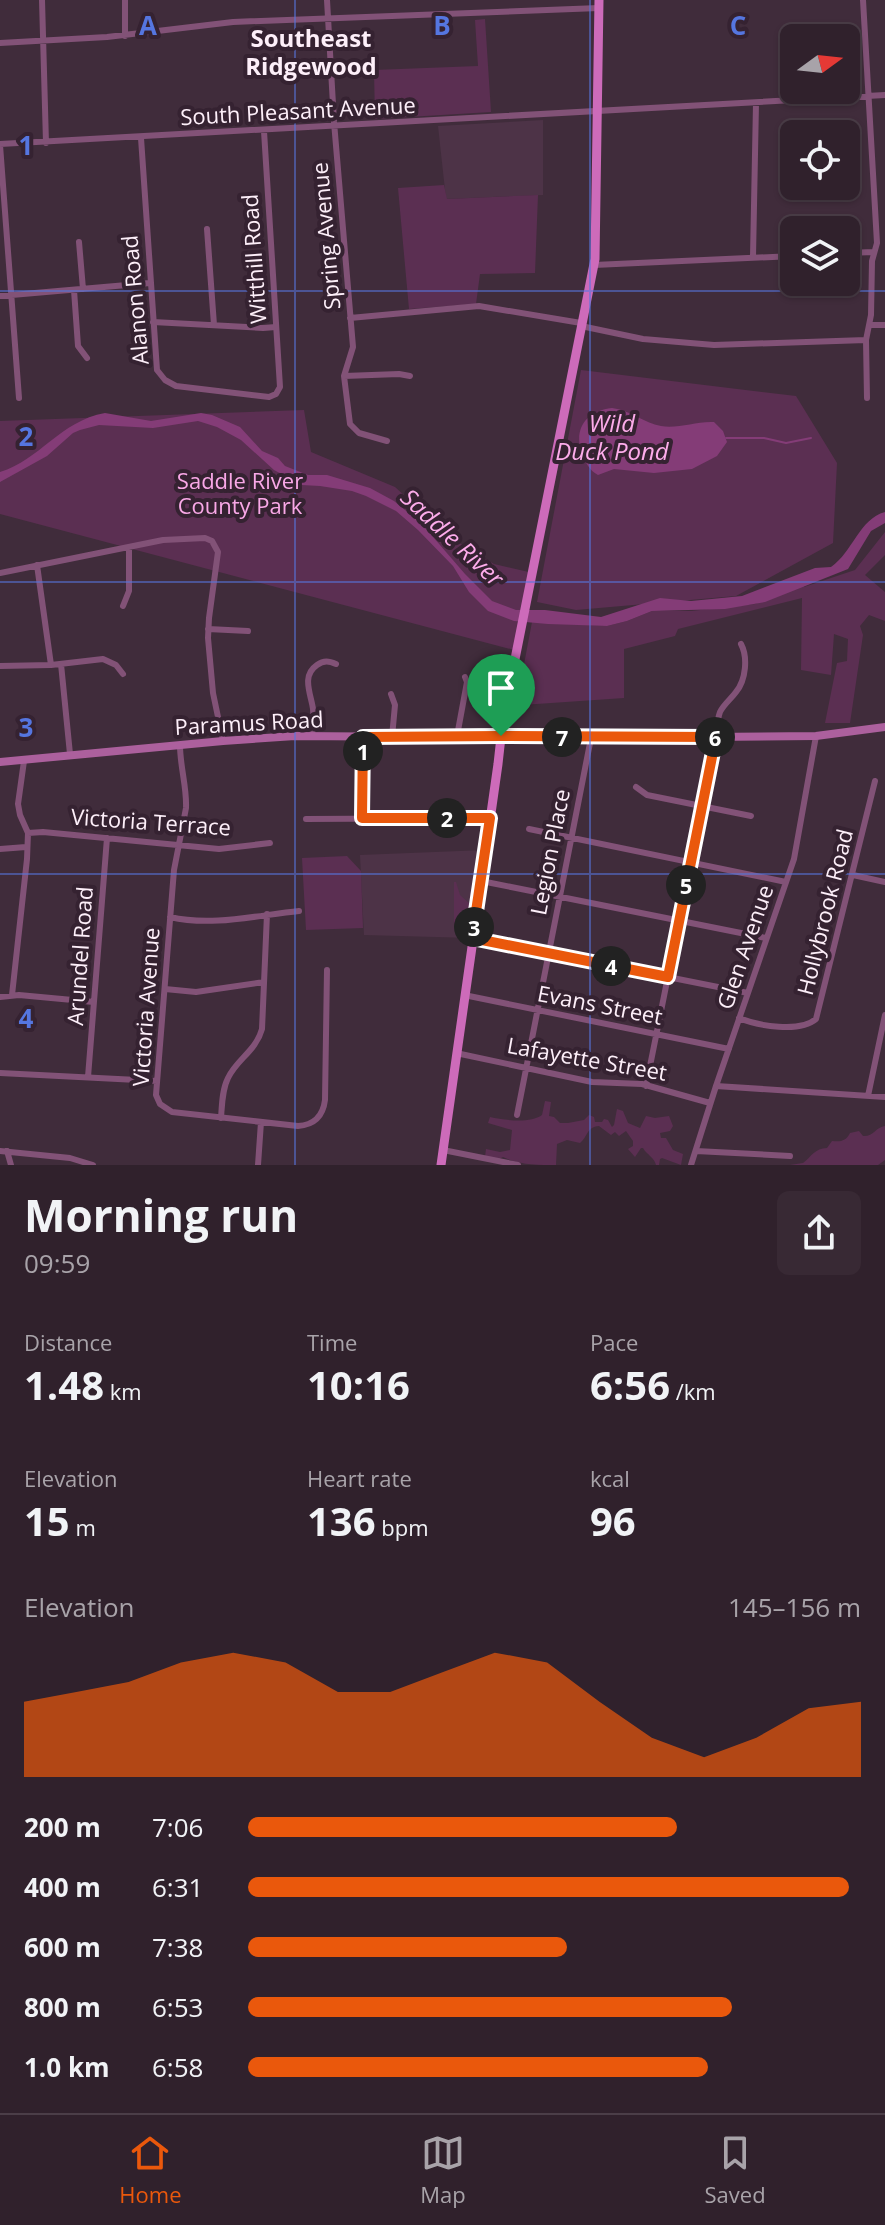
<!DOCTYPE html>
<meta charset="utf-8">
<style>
:root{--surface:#30212c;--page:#382934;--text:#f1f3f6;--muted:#a8a3a9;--line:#4b3e48;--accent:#ea580c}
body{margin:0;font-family:"Open Sans",sans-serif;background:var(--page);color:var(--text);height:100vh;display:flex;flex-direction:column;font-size:30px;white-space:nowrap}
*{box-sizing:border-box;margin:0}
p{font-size:26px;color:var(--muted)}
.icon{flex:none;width:44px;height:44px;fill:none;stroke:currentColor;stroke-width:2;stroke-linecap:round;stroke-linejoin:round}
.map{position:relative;height:1165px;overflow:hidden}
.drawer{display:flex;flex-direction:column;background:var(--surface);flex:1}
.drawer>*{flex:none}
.needle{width:52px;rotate:75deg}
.controls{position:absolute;left:780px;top:24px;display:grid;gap:16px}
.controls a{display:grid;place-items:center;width:80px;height:80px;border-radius:12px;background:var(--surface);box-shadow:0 2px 6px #0004,0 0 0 2px var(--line);font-size:40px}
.pin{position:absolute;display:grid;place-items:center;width:68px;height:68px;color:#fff;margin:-82px -34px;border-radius:50% 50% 50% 0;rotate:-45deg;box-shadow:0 0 8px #0007}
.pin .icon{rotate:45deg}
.km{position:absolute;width:40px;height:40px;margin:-20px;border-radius:50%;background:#222;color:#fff;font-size:22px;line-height:40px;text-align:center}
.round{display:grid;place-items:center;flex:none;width:84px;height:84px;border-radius:12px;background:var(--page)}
.summary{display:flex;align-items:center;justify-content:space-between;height:136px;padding:0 24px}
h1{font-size:44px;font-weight:700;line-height:60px}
.figures{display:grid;grid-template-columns:repeat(3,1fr);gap:12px;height:136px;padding:8px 24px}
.figures div{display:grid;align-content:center}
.figures b{font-size:40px;font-weight:700}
.figures small{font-size:22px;font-weight:400}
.figures p{font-size:22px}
.chart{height:224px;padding:16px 24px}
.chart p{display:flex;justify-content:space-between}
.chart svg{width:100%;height:144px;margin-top:8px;fill:var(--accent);opacity:.7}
ul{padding:0 24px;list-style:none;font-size:26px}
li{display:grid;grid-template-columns:128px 96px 1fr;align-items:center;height:60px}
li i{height:20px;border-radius:10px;background:var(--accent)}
.tabs{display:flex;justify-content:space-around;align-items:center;height:112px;border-top:2px solid var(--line);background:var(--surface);font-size:22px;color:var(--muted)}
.tabs a{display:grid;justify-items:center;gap:4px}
.tabs .selected{color:var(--accent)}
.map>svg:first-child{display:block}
.built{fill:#4d3347}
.green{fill:#5b2f52}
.water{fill:#843c77}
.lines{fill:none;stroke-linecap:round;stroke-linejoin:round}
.stream{stroke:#843c77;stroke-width:2}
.minor{stroke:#825277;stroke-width:6}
.secondary{stroke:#ac609d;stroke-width:8}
.primary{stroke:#cd6bba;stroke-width:9}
.route-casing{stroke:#fff;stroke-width:16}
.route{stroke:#ea580c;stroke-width:10}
.grid{fill:none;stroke:#5576e0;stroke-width:2;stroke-opacity:0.55}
.labels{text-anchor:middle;stroke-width:8;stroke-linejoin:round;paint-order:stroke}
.street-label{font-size:22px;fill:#fdeff9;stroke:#352231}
.park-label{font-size:22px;fill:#f9a8e7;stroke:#352231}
.neighbourhood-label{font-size:24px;font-weight:bold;fill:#fdeff9;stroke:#352231}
.water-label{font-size:24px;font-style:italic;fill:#fdaceb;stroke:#352231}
.grid-label{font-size:26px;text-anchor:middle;font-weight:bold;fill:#5576e0;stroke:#352231;stroke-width:8;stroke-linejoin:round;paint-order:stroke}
</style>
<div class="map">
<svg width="885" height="1165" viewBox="0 0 885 1165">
<rect width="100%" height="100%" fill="#402c3b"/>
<!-- built -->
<path class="built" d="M543,120v75l-97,4 -8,-73z
M485,850l-13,88 -108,-3 -4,-80z"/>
<!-- green -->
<path class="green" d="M485,19l6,93 -116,7 -1,-49 104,-4 -3,-46z
M444,185l3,14 91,-4 -3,78 -55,1 -4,30 -67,5 -11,-121z
M581,370l215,26 41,67 -4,80 -97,53 -160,14 -39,-8z
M304,410l7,42 84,35 56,51 43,26 39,9 -15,78 -518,-137v-93z
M885,532v23l-20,20 20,17v29l-16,-6 -9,11 3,9 -13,88h-25l12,-60 10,-2 1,-22 -14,-5 -3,41 -30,-5 1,-72 -124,31 -3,7 -51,13v49l-102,7 -4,-9 14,-74 75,4 20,-5 25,-10h39l64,-7 49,-19v2l51,-17z
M347,856l14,15 2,57 -57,2 -4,-72z
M454,882h2l4,13 10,9 -2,22 -14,-2z
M545,1101l6,1 -2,14 5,1 6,6h8l16,-3 5,-5 5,2 1,5h7l2,-3 4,1 4,7 2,-2 3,-16 6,2 5,12 12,5 6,-12 9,2 14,-2 4,10 -3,5 -10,2 1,5h5l7,12 10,4 -2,11 -19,-7 -2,1 -1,6h-3c-2,-8 -9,-10 -13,-17h-2l-6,9 -7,-8 5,-3v-5l-7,-10 -7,5 -4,-4 -4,3 -12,-9c-13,1 -11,11 -19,17l-13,-3 -10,4 -1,21c-18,0 -37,0 -53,-8l-4,2 -14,-2 1,-8 14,3 10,-2 2,-20 -24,-7 2,-6c14,3 40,7 52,-2z
M885,1126v34l-7,5h-88l13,-2c8,-6 12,-15 24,-15l5,-7c9,1 14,0 18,-8l9,-2 4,5c10,1 13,-9 22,-10z"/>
<!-- water -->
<path class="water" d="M612,408c18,2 32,15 49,18 17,3 35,-5 53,-4l9,9 4,11 -10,14 -25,13 -38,4 -40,-4 -16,6c-9,-5 -12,-12 -16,-21 -9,-25 4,-43 30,-46z
M105,413l46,8 50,-8 11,2 28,12 22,24 16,7 7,8 23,9h19l43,13 24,13 27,22 44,51 27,27 24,9h29l56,7 59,-19 31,3 51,-5 73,-28 16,-1c22,-15 28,-48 54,-55v11l-14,8 -23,38 -83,33 -40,7 -73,2 -25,10 -20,5 -59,-2 -34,-3 -26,-10 -19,-19 -16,-26 -35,-36 -22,-19 -30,-15 -14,-5 -32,-5 -18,-1 -28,-15 -33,-30 -24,-13 -19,-6 -45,7 -54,-3 -19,5 -7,3 -26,23 -47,26v-10c40,-12 60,-51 105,-59z"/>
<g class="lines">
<!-- stream -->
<path class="stream" d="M726,438h38l22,5 25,-5"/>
<!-- minor -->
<path class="minor" d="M42,0l4,143
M327,0l7,122 19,225 -9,29 6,48 9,9 28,8
M863,0l14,243 -5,18 -1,54 -5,25 1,58
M125,36v-36
M0,43l107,-6 126,-15 366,-14
M141,138l16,232 8,10 11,6 93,11 7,-3 4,-7 -16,-256
M0,144l885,-49
M0,145l19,253
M207,229l7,96
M79,242l4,47
M846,253l28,-1
M753,257l3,-154
M594,265l200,-9
M74,290l4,56 9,12
M0,296l150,-13
M350,318l129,-12 102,17
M153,322l110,6 13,-1
M869,325h16
M581,326l62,13 71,6 152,-5
M344,376l55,-2 11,2
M37,565l14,100
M0,573l163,-33 42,-2 7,3 6,11 -9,66 -1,20 5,55 10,48
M123,606l6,-15v-44
M208,629l40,2
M61,664l9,90
M0,666l51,-1 52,-6 13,6 7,9
M391,694l4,11 -3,32
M312,736c1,-9 2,-18 1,-27 -2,-15 -12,-33 4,-44 7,-5 12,-4 19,-1
M457,736l10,-54 -2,-5
M180,745c0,22 7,42 6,63l-12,62 -18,225 4,9 12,8 126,14c16,-1 25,-10 27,-26l2,-130
M636,787l11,8 104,21
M362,818l1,-81
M306,819l184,-1
M529,829l257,53
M28,833l15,-1 176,17 51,-6
M0,849l26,-2
M853,875l32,7
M481,881l285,57
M170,917c42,10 88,-2 129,-6
M472,938l276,55
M165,989l31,3 68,-10
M12,995l15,-136 1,-26 -8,-18 -2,-11 6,-43
M464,995l265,54
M0,997l19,-2 75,7
M739,1018c19,8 61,15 77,1l59,-238
M456,1053l136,29 50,2 68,19
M0,1073l157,8
M88,1077l19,-239
M646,1086l70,-349c1,-8 1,-17 4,-25 4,-8 11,-13 16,-20 10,-12 12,-35 5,-48
M716,1086l169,11
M868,1096l17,-81
M517,1115l74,-377
M221,1118c1,-13 1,-28 7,-40 9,-19 28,-27 34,-49l5,-115
M443,1150l75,15
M0,1151l70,7 23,7
M7,1151l4,14
M696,1151l94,5
M258,1165l3,-43
M691,1165l25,-79 78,-227 22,-123"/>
<!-- secondary -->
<path class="secondary" d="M0,762l223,-21 72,-5 296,2 225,-2 69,-9"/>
<!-- primary -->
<path class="primary" d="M441,1165l57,-401 5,-45 92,-460 4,-259"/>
</g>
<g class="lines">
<!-- route casing -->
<g class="route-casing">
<path id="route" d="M501,736l215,1 -48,240 -196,-39 18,-120h-128l1,-81z"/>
</g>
<!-- route -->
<use href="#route" class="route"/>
</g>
<!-- grid -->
<path class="grid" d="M295,0v1165M590,0v1165M0,291h885M0,582h885M0,874h885"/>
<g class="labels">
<!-- street labels -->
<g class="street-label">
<text transform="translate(298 111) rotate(-3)" y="8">South Pleasant Avenue</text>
<text transform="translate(326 236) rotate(-95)" y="8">Spring Avenue</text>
<text transform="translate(254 259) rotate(-94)" y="8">Witthill Road</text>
<text transform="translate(135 300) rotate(-95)" y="8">Alanon Road</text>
<text transform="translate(249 723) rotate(-3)" y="8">Paramus Road</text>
<text transform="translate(151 822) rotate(4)" y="8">Victoria Terrace</text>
<text transform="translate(550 852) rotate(-79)" y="8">Legion Place</text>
<text transform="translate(825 912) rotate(-76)" y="8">Hollybrook Road</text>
<text transform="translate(745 947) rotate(-71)" y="8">Glen Avenue</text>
<text transform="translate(80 956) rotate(-86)" y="8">Arundel Road</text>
<text transform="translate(600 1005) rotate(11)" y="8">Evans Street</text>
<text transform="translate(146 1007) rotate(-86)" y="8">Victoria Avenue</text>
<text transform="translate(587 1059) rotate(10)" y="8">Lafayette Street</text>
</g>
<!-- park labels -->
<g class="park-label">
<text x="240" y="489">Saddle River<tspan x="240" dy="25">County Park</tspan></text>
</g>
<!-- neighbourhood labels -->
<g class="neighbourhood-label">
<text x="311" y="47">Southeast<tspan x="311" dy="28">Ridgewood</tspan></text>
</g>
<!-- water labels -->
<g class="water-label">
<text x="612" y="432">Wild<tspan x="612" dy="28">Duck Pond</tspan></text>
<text transform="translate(452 538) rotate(43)" y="8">Saddle River</text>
</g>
</g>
<g class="grid-label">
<text x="148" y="35">A</text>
<text x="442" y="35">B</text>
<text x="738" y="35">C</text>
<text x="26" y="155">1</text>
<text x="26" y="446">2</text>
<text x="26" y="737">3</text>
<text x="26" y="1028">4</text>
</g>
</svg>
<div class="controls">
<a><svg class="needle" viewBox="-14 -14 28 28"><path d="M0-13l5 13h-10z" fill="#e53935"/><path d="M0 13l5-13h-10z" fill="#a8a3a9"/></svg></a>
<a><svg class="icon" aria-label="locate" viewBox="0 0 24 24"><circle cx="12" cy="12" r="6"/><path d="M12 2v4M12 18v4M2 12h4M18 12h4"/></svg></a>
<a><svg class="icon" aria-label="layers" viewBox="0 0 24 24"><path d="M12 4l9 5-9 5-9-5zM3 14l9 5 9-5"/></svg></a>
</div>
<div class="pin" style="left:501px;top:736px;background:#1e9e55"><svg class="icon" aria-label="arrive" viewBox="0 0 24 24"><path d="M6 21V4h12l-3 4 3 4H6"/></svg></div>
<b class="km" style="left:363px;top:751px">1</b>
<b class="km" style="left:447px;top:818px">2</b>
<b class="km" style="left:474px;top:927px">3</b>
<b class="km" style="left:611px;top:966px">4</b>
<b class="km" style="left:686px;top:885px">5</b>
<b class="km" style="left:715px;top:737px">6</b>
<b class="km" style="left:562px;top:737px">7</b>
</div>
<section class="drawer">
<div class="summary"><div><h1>Morning run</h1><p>09:59</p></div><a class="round"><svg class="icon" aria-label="share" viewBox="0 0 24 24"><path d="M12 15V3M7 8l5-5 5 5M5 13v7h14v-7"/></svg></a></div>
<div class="figures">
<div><p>Distance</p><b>1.48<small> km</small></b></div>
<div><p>Time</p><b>10:16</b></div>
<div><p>Pace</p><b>6:56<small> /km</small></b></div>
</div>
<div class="figures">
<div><p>Elevation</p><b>15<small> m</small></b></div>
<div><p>Heart rate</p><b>136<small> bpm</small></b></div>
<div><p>kcal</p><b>96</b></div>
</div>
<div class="chart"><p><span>Elevation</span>145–156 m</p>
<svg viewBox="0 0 160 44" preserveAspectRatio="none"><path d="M0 44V21L10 18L20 15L30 9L40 6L50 9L60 18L70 18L80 12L90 6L100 9L110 21L120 32L130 38L140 32L150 23L160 21V44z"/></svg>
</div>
<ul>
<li><b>200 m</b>7:06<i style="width:70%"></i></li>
<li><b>400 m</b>6:31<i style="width:98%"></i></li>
<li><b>600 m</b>7:38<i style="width:52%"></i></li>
<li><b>800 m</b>6:53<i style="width:79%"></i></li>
<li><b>1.0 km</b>6:58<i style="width:75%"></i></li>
</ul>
</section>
<nav class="tabs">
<a class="selected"><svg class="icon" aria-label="home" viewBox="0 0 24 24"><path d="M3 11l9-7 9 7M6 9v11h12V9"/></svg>Home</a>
<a><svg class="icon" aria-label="map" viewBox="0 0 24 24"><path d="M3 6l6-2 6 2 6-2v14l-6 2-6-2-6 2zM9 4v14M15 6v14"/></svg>Map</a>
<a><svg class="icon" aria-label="saved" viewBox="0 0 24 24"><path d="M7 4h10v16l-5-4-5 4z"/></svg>Saved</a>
</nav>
